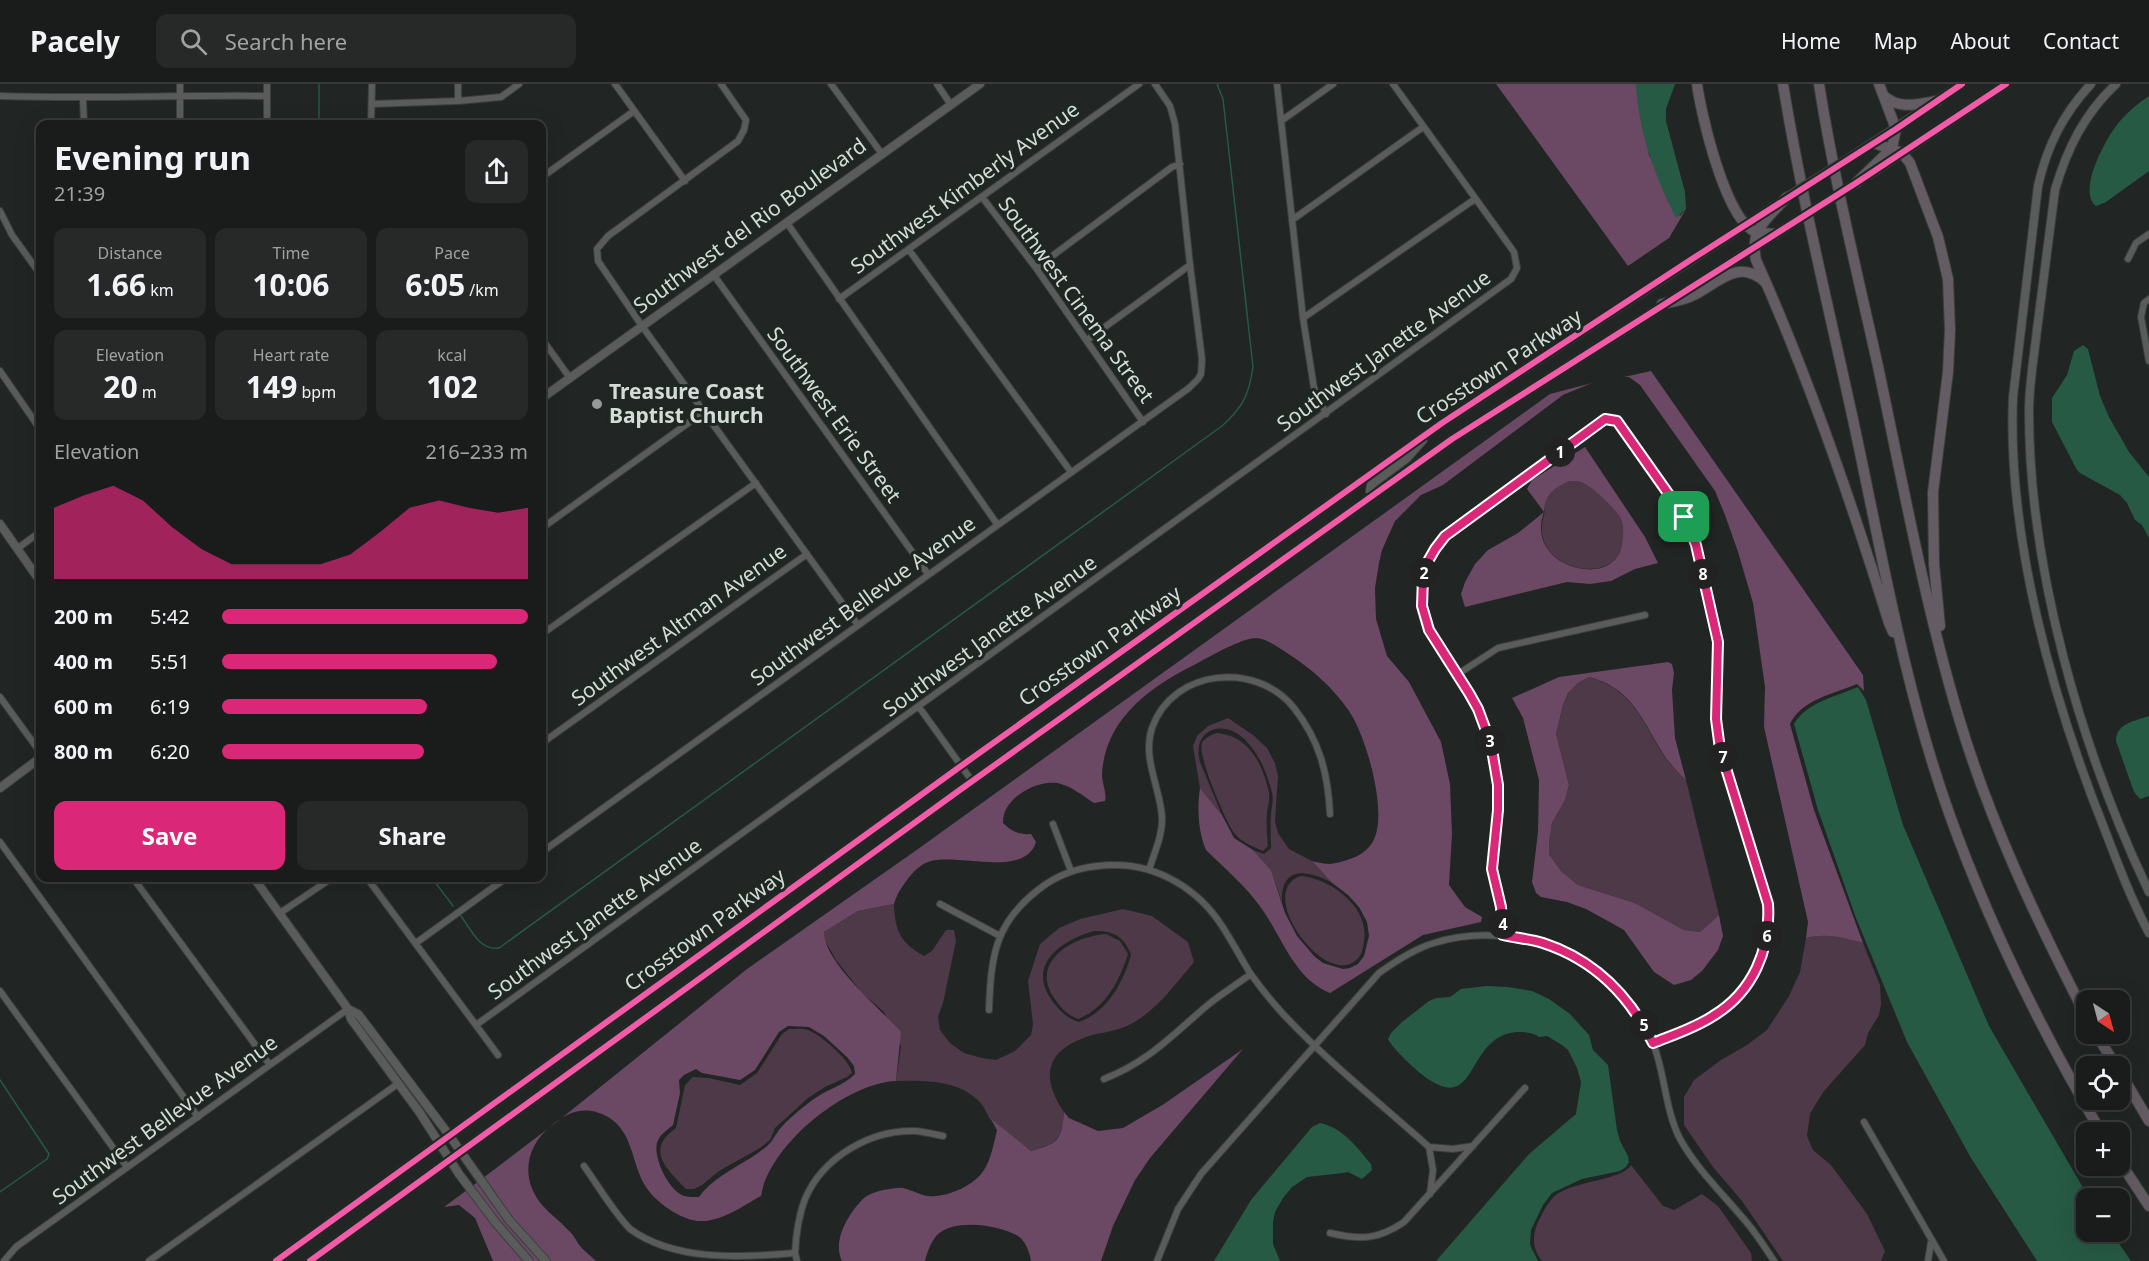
<!DOCTYPE html>
<meta charset="utf-8">
<style>
:root{--surface:#191c1a;--page:#262927;--text:#f1f3f6;--muted:#9fa1a2;--line:#373a39;--accent:#db2777}
body{margin:0;font-family:"Noto Sans",sans-serif;background:var(--page);color:var(--text);height:100vh;display:flex;flex-direction:column;font-size:22px;white-space:nowrap}
*{box-sizing:border-box;margin:0}
p{font-size:20px;color:var(--muted)}
.icon{flex:none;width:33px;height:33px;fill:none;stroke:currentColor;stroke-width:2;stroke-linecap:round;stroke-linejoin:round}
.map{position:relative;flex:1;overflow:hidden}
.side{position:absolute;left:36px;top:36px;width:510px;height:762px;display:flex;flex-direction:column;background:var(--surface);border-radius:12px;box-shadow:0 6px 24px #0002,0 0 0 2px var(--line)}
.side>*{flex:none}
.needle{width:39px;rotate:144deg}
.controls{position:absolute;left:2076px;top:906px;display:grid;gap:12px}
.controls a{display:grid;place-items:center;width:54px;height:54px;border-radius:12px;background:var(--surface);box-shadow:0 6px 24px #0002,0 0 0 2px var(--line);font-size:30px}
.pin{position:absolute;display:grid;place-items:center;width:51px;height:51px;color:#fff;margin:-26px;border-radius:12px;box-shadow:0 3px 9px #0006}
.km{position:absolute;width:30px;height:30px;margin:-15px;border-radius:50%;background:#222;color:#fff;font-size:16px;line-height:30px;text-align:center}
.round{display:grid;place-items:center;flex:none;width:63px;height:63px;border-radius:12px;background:var(--page)}
.overview{display:flex;align-items:center;justify-content:space-between;height:102px;padding:0 18px}
h1{font-size:33px;font-weight:700;line-height:45px}
.stats{display:grid;grid-template-columns:repeat(3,1fr);gap:9px;height:102px;padding:6px 18px}
.stats div{display:grid;align-content:center;border-radius:12px;background:var(--page);text-align:center}
.stats b{font-size:30px;font-weight:700}
.stats small{font-size:16px;font-weight:400}
.stats p{font-size:16px}
.chart{height:168px;padding:12px 18px}
.chart p{display:flex;justify-content:space-between}
.chart svg{width:100%;height:108px;margin-top:6px;fill:var(--accent);opacity:.7}
.button{display:flex;gap:12px;margin-top:auto;padding:12px 18px}
.button a{flex:1;height:69px;border-radius:12px;background:var(--accent);color:#fff;font-size:24px;font-weight:700;line-height:69px;text-align:center}
.button a+a{background:var(--page);color:var(--text)}
ul{padding:0 18px;list-style:none;font-size:20px}
li{display:grid;grid-template-columns:96px 72px 1fr;align-items:center;height:45px}
li i{height:15px;border-radius:8px;background:var(--accent)}
header{display:flex;align-items:center;gap:36px;box-sizing:border-box;height:84px;padding:0 30px;background:var(--surface);border-bottom:2px solid var(--line)}
header strong{font-size:28px}
nav{display:flex;gap:33px;margin-inline-start:auto;font-size:21px}
.search{width:420px;height:54px;background:var(--page);display:flex;align-items:center;gap:15px;box-sizing:border-box;padding:0 21px;border-radius:12px;color:var(--muted);font-size:22px}
.map>svg:first-child{display:block}
.green{fill:#4d3948;fill-rule:evenodd}
.forest{fill:#6b4863;fill-rule:evenodd}
.water{fill:#265a44}
.lines{fill:none;stroke-linecap:round;stroke-linejoin:round}
.stream{stroke:#265a44;stroke-width:1.5}
.street-casing{stroke:#3b3f3d;stroke-width:8}
.secondary-casing{stroke:#3b3f3d;stroke-width:10}
.highway-casing{stroke:#3b3f3d;stroke-width:12}
.street{stroke:#595c5a;stroke-width:6}
.secondary{stroke:#595c5a;stroke-width:8}
.highway{stroke:#635c63;stroke-width:10}
.secondary-bridge-casing{stroke:#3b3f3d;stroke-width:10;stroke-linecap:butt}
.secondary-bridge{stroke:#595c5a;stroke-width:8}
.cycleway-casing{stroke:#1f2723;stroke-width:10}
.cycleway{stroke:#f35aa7;stroke-width:6}
.route-casing{stroke:#fff;stroke-width:12}
.route{stroke:#db2777;stroke-width:8}
.poi-dot{fill:#969b99;stroke:#1f2723;stroke-width:2}
.labels{text-anchor:middle;stroke-width:6;stroke-linejoin:round;paint-order:stroke}
.street-label{font-size:21px;fill:#d5dbd8;stroke:#1f2723}
.poi-label{font-size:21px;font-weight:bold;fill:#d5dbd8;stroke:#1f2723;text-anchor:start}
</style>
<header>
<strong>Pacely</strong>
<div class="search"><svg class="icon" aria-label="search" viewBox="0 0 24 24"><circle cx="10" cy="10" r="6"/><path d="M15 15l6 6"/></svg>Search here</div>
<nav><a>Home</a><a>Map</a><a>About</a><a>Contact</a></nav>
</header>
<div class="map">
<svg width="2149" height="1177" viewBox="0 0 2149 1177">
<rect width="100%" height="100%" fill="#212523"/>
<!-- green -->
<path class="green" d="M1569,397c5,0 10,0 14,2 11,5 31,24 37,34 5,10 3,22 1,32 -11,38 -94,19 -77,-34 1,-5 0,-10 2,-14 4,-11 14,-15 23,-20z
M1589,593c59,17 56,69 97,103l33,135 -19,17 -16,-2 -49,-27 -57,-18 -17,-14 -12,-17v-11l3,-20 13,-23 4,-15 -13,-51 7,-29 5,-12 10,-10z
M1228,634l25,17 14,13 8,15 3,13 -3,45 3,12 11,16 23,12 19,21c-24,-12 -50,-17 -49,20l-11,-32 -18,-20 11,4 7,-6c0,-11 -1,-22 0,-32 0,-8 3,-16 1,-23 -5,-21 -14,-42 -30,-56 -22,-18 -50,-6 -42,25l22,53 -22,-27 -7,-42 4,-10 11,-10z
M1217,649c32,3 46,31 52,60 1,6 -1,13 -2,19 -1,11 0,23 1,34l-5,5c-9,-4 -22,-9 -28,-17 -9,-11 -38,-79 -33,-91 3,-6 10,-8 15,-10z
M1300,792c30,2 70,31 64,65 -1,8 -2,15 -9,20 -31,25 -100,-68 -55,-85z
M894,820c1,27 6,38 30,52l8,-5 14,-21h8l2,11 -13,62 -5,14 2,13 10,13 14,10 18,5 14,2 19,-9 16,-16 2,-11 -5,-43 12,-37 19,-16 21,-9 43,-10 29,7 36,26 6,20c-19,22 -37,49 -65,63 -15,8 -33,7 -48,14 -38,15 -38,43 -17,73 -3,29 -6,31 -33,39 -12,-10 -31,-21 -41,-32 -3,-4 -4,-9 -7,-13 -19,-26 -58,-26 -87,-25l5,-35 -17,-34 -22,-19 -26,-33 -12,-21v-7l34,-21zM1094,847c19,-1 31,6 37,24 -8,28 -24,57 -52,67 -13,-4 -20,-12 -28,-23 -24,-35 11,-59 43,-68z
M1106,850l14,7 8,13c-8,26 -23,55 -50,65 -11,-4 -17,-11 -24,-21 -25,-37 20,-62 52,-64z
M1822,851l22,2 19,6 17,42 1,19 -2,11 -11,18 -3,12 -41,46 -10,16 -4,7 -3,22 6,14 18,15 36,49 18,37 -4,10h-98l-41,-60 -29,-34 -29,-42v-28l10,-17 27,-20 26,-15 20,-15 22,-34 11,-24 6,-34z
M789,945c6,0 14,-1 19,1 12,4 42,30 44,43l-5,4 -22,10 -17,11 -33,30 -5,12 -10,8 -41,23 -17,14 -8,4h-8c-20,-21 -41,-39 -10,-61l9,-43 8,-8 16,1 31,7 17,-12 25,-39z
M1631,1081l32,41 11,4 28,-16 16,12 33,47 1,8h-210c-10,-13 -10,-25 -4,-39 5,-9 9,-20 18,-27 18,-14 67,-15 75,-30z"/>
<!-- forest -->
<path class="forest" d="M1496,0h140l13,71 31,61 6,-7 -17,29 -41,28z
M1651,287l212,304 1,16 -7,-7c-23,10 -55,15 -67,40l24,86 49,133c-20,-6 -37,-10 -57,-5l2,-16 -44,-195 1,-40 -12,-84 -15,-51 -13,-37 -10,-24 -75,-106 -11,-8h-5z
M1592,299l-29,12 -120,90 -22,10 -26,26 -13,29 -3,13 -4,25 1,31 11,37 22,26 32,60 9,42 2,50 -3,51 16,22 17,10 -1,5 -58,13 -93,58c-39,-15 -50,-64 -75,-93 -14,-18 -33,-34 -49,-50 -8,-19 -9,-42 -6,-62l22,27 12,23 19,12 18,20 14,43 12,23 17,20 9,7 20,6 7,-1 8,-4 6,-8 5,-20 -2,-14 -8,-15 -11,-12 -17,-13 -19,-21c17,4 18,4 35,-1 14,-4 25,-12 29,-26 9,-30 -10,-98 -27,-123 -16,-23 -37,-42 -59,-56 -9,-6 -23,-16 -33,-17 -16,0 -48,19 -63,27 -45,22 -89,55 -92,109 0,10 5,18 3,27l-11,2c-11,-7 -24,-18 -37,-20 -22,-3 -55,16 -54,40 8,8 16,12 28,11l5,8c-11,37 -81,10 -108,20 -8,3 -16,11 -21,18 -6,8 -10,14 -13,24l-36,7 -34,21c0,31 57,77 77,100l-5,49c-50,2 -127,64 -135,115 -22,12 -49,33 -75,22 -16,-6 -34,-20 -42,-34 -15,-28 -11,-61 -48,-72 -18,-5 -32,3 -45,14 -26,21 -31,54 -8,80 8,9 18,16 26,25 5,4 7,10 11,15 4,5 11,10 16,15h-46l-38,-43 -29,-40 75,-57 189,-152 171,-120 632,-455zM788,942l21,1 15,9 23,21 7,9 1,8c-12,12 -30,16 -44,27 -9,7 -28,22 -34,32 -5,7 -7,12 -15,17 -21,16 -47,25 -63,47 -5,0 -11,0 -15,-1 -15,-5 -31,-38 -27,-53 2,-8 10,-13 16,-18l7,-32 -1,-13 5,-5 12,-6 6,4 38,7 15,-10 24,-38z
M1585,363l60,90 13,26 -23,6 -24,12 -21,3 -23,-2 -102,25 -4,-13 4,-12 10,-18 13,-14 30,-17 26,-21 -17,-23 5,-9zM1569,397c5,0 10,0 14,2 11,5 30,24 37,34 5,10 3,22 1,32 -11,39 -94,19 -78,-34 2,-5 1,-10 3,-14 4,-11 14,-15 23,-20z
M1668,578l4,2 2,9 -2,17 3,48 11,42c-40,-34 -39,-88 -97,-103l-11,6 -10,10 -5,12 -7,29 13,51 -4,15 -13,23 -3,20v11l12,17 17,14 57,18 49,27 16,2 19,-17 4,21 -5,14 -16,21 -11,9 -17,5 -20,-13 -30,-42 -38,-21 -19,-7 -26,-5 -5,-4 -4,-11 6,-50 1,-52 -16,-62 -11,-20 47,-21z
M1243,965l-93,109 -15,22 -22,46 -12,35h-70c-1,-8 -6,-21 -13,-25 -19,-11 -63,-18 -81,-1 -6,7 -10,17 -12,26h-83c-10,-20 6,-47 21,-62 7,-7 23,-10 34,-11 9,-2 21,7 31,8 18,2 46,-10 56,-26 7,-11 10,-27 13,-40l-6,-11 40,32c28,-8 30,-10 33,-39l5,6 29,13 25,-3 41,-24z
M478,1098l64,79h-9l-61,-75z
M467,1106l58,71h-32l-18,-43 -16,-13 -15,2z"/>
<!-- water -->
<path class="water" d="M1636,0h39l-9,25v12l19,71 1,17 -10,9c-21,-42 -38,-87 -40,-134z
M2149,12v75l-43,31 -10,4c-20,-15 12,-72 24,-85 9,-10 18,-18 29,-25z
M2083,261l5,4 12,47 9,21 20,35 20,25v61l-7,-13 -7,-5 -8,-17 -7,-8 -40,-22 -3,-3 -25,-48v-24l15,-23 7,-24z
M1858,603l8,13 37,125 86,201 100,172h-3v34h25l20,29h-94l-66,-103 -64,-116 -51,-124 -38,-108 -24,-86c13,-22 41,-27 64,-37z
M2149,632v80l-9,3 -6,-7 -18,-51c0,-18 19,-20 33,-25z
M1486,902l22,1 24,4 17,8 21,15 19,21 4,15 15,15 9,65 3,11 8,15 1,6 -3,5 -6,4 -38,8 -30,14 -9,12 -12,25 -1,15 8,16h-102l93,-107 47,-40 5,-32 -4,-14 -9,-18 -6,-5 -15,-9 -8,1c-6,-5 -14,-5 -22,-5 -54,4 -37,89 -97,41 -8,-7 -27,-24 -32,-34l3,-6 11,-11 27,-21 7,-3 14,-1 11,-8z
M1320,1039c23,5 36,23 51,41l1,6 -10,9 -14,-7 -5,1 -36,4 -15,10 -9,11 -8,14 -2,10v22l7,17h-66l37,-61 61,-73z"/>
<g class="lines">
<!-- stream -->
<path class="stream" d="M319,40v-40
M432,794l21,28
M461,832c10,14 19,35 38,32l723,-522c21,-19 27,-31 31,-59l-30,-268 -6,-15
M0,996l49,74 -2,5 -47,33"/>
<!-- street casing -->
<g class="street-casing">
<path id="street" d="M180,0v40
M615,0l70,97
M721,0l25,36 -2,10 -6,11 -130,95 -11,13 1,12 44,65 216,299
M831,0l51,70
M937,0l14,21
M1277,0l26,234 11,70 12,26
M0,12c89,3 178,-1 267,0
M83,15l1,25
M458,17v-17
M372,20l86,-3 43,-4 18,-13
M1281,37l52,-37
M267,40v-40
M371,40l1,-40
M542,93l92,-66
M982,113l54,71 107,154
M0,127l12,24 28,39
M1292,136l131,-93
M787,139l210,301
M909,166l162,222
M2128,175l8,-16 13,-9
M1036,184l136,-101 8,-3
M713,190l215,300
M839,215l300,-215
M2149,215l-5,4 -3,14 8,44
M1303,234l172,-119
M542,255l28,39
M1087,256l103,-75
M0,287l40,58
M542,444l163,-117
M18,464l22,-16
M542,550l214,-151
M1458,590l40,-26 147,-33
M0,613l40,55
M919,623l53,74
M542,659l265,-189
M1053,740l18,47
M0,758l198,275
M542,768l647,-464 9,-9 3,-5 1,-15 -12,-94 -15,-141 -5,-18 -15,-22
M1149,786c5,-17 14,-35 13,-53 -2,-30 -20,-59 -10,-89 21,-60 105,-67 142,-20 26,33 34,66 36,106
M133,794l137,187
M367,794l131,177
M940,820l60,32
M280,829l52,-35
M1503,851l-2,-28 -9,-38 6,-59v-25l-7,-41 -13,-35 -9,-16 -40,-63 -7,-24 1,-29 4,-14 8,-14 19,-21 147,-107 11,-2 5,2 60,85 13,23 6,16 22,97 -2,77 4,30 48,155c3,46 -15,88 -55,112 -18,11 -40,19 -60,27
M416,859l90,-65
M0,907l127,176
M989,926c2,-58 7,-91 57,-126 21,-14 45,-19 69,-19 44,0 84,25 107,61 10,15 18,31 28,47 10,14 22,29 34,42 45,48 97,89 145,132l4,23 -3,24
M476,941l1035,-746 6,-11 -3,-16 -121,-168
M1104,995c46,-18 69,-45 105,-75 14,-11 28,-20 42,-30
M1864,1038l80,139
M1429,1063l24,2 20,-3
M584,1082c15,21 28,44 46,63 44,32 109,29 165,24l2,8
M1330,1149c30,7 48,7 74,-11l121,-134
M795,1169c1,-18 3,-36 10,-54 18,-42 66,-70 111,-68 9,1 18,3 27,5
M4,1177l12,-14 332,-238
M149,1177l250,-178
M1157,1177l21,-52 23,-35 178,-201c17,-12 35,-24 55,-30 84,-26 186,16 219,100 12,30 12,67 27,96 17,30 40,52 62,78 12,13 22,29 32,44
M1928,1177l3,-19"/>
</g>
<!-- secondary casing -->
<g class="secondary-casing">
<path id="secondary" d="M2091,0c-28,30 -44,62 -53,102l-25,211c-6,142 40,304 93,436 13,34 26,68 43,100
M2116,0c-32,30 -49,65 -61,106 -6,47 -12,93 -18,140 -3,27 -8,55 -8,81 0,159 52,338 120,481
M1851,73l111,-73
M1869,91l137,-91
M542,314l438,-314
M1376,409l-6,-2 1,-6 36,-27 16,-18
M0,440l40,57
M0,704l40,-30
M254,794l94,131 3,10 69,94 39,61 37,49 33,38
M348,925l10,5 10,13 81,108 60,85 37,41
M276,1177l685,-495 481,-343 334,-218
M310,1177l647,-469 495,-353 341,-216"/>
</g>
<!-- highway casing -->
<g class="highway-casing">
<path id="highway" d="M1697,0c4,30 29,138 59,148 6,2 13,1 19,2
M1783,0c18,111 45,221 69,331 29,133 51,269 97,398 40,112 92,217 152,319
M1819,0c15,96 39,192 60,287 24,114 46,233 79,344 31,105 78,204 128,301
M1884,12c16,14 34,8 53,5
M1874,59l28,10 8,10 28,74 10,42 2,51 -2,42 -15,120 1,72 6,62
M1856,99l36,-35 4,-19 -17,-45
M1787,113c-19,21 -38,32 -31,63 53,118 95,240 133,363l4,9
M1662,220c11,-2 23,-4 32,-9 25,-13 45,-37 71,-13
M2096,950l20,32
M2120,988l29,49
M2120,1078l29,44"/>
</g>
<!-- street -->
<use href="#street" class="street"/>
<!-- secondary -->
<use href="#secondary" class="secondary"/>
<!-- highway -->
<use href="#highway" class="highway"/>
<!-- secondary-bridge casing -->
<g class="secondary-bridge-casing">
<path id="secondary-bridge" d="M1787,113l64,-40
M1793,139l63,-40"/>
</g>
<!-- secondary-bridge -->
<use href="#secondary-bridge" class="secondary-bridge"/>
<!-- cycleway casing -->
<g class="cycleway-casing">
<path id="cycleway" d="M276,1177l685,-495 481,-343 250,-164 204,-130 66,-45
M310,1177l647,-469 495,-353 404,-256 150,-99"/>
</g>
<!-- cycleway -->
<use href="#cycleway" class="cycleway"/>
</g>
<g class="lines">
<!-- route casing -->
<g class="route-casing">
<path id="route" d="M1605,335l12,2 60,85 13,23 6,16 22,97 -2,77 4,30 48,155c3,45 -15,88 -55,112 -18,12 -40,19 -60,27 -24,-48 -58,-83 -110,-100 -12,-4 -27,-5 -40,-8l-2,-28 -9,-38 6,-59v-25l-7,-41 -13,-35 -9,-16 -40,-63 -7,-24 1,-29 4,-14 8,-14 10,-13z"/>
</g>
<!-- route -->
<use href="#route" class="route"/>
</g>
<!-- markers -->
<circle class="poi-dot" cx="597" cy="320" r="6"/>
<g class="labels">
<!-- street labels -->
<g class="street-label">
<text transform="translate(965 104) rotate(-36)" y="7">Southwest Kimberly Avenue</text>
<text transform="translate(750 142) rotate(-36)" y="7">Southwest del Rio Boulevard</text>
<text transform="translate(1076 216) rotate(54)" y="7">Southwest Cinema Street</text>
<text transform="translate(1384 267) rotate(-36)" y="7">Southwest Janette Avenue</text>
<text transform="translate(1499 283) rotate(-33)" y="7">Crosstown Parkway</text>
<text transform="translate(834 331) rotate(54)" y="7">Southwest Erie Street</text>
<text transform="translate(863 517) rotate(-36)" y="7">Southwest Bellevue Avenue</text>
<text transform="translate(679 541) rotate(-36)" y="7">Southwest Altman Avenue</text>
<text transform="translate(990 552) rotate(-36)" y="7">Southwest Janette Avenue</text>
<text transform="translate(1100 562) rotate(-35)" y="7">Crosstown Parkway</text>
<text transform="translate(595 835) rotate(-36)" y="7">Southwest Janette Avenue</text>
<text transform="translate(705 846) rotate(-36)" y="7">Crosstown Parkway</text>
<text transform="translate(165 1036) rotate(-36)" y="7">Southwest Bellevue Avenue</text>
</g>
<!-- poi labels -->
<g class="poi-label">
<text x="609" y="315">Treasure Coast<tspan x="609" dy="24">Baptist Church</tspan></text>
</g>
</g>
</svg>
<div class="controls">
<a><svg class="needle" viewBox="-14 -14 28 28"><path d="M0-13l5 13h-10z" fill="#e53935"/><path d="M0 13l5-13h-10z" fill="#9fa1a2"/></svg></a>
<a><svg class="icon" aria-label="locate" viewBox="0 0 24 24"><circle cx="12" cy="12" r="6"/><path d="M12 2v4M12 18v4M2 12h4M18 12h4"/></svg></a>
<a>+</a>
<a>−</a>
</div>
<div class="pin" style="left:1684px;top:433px;background:#1e9e55"><svg class="icon" aria-label="arrive" viewBox="0 0 24 24"><path d="M6 21V4h12l-3 4 3 4H6"/></svg></div>
<b class="km" style="left:1560px;top:368px">1</b>
<b class="km" style="left:1424px;top:489px">2</b>
<b class="km" style="left:1490px;top:657px">3</b>
<b class="km" style="left:1503px;top:840px">4</b>
<b class="km" style="left:1644px;top:941px">5</b>
<b class="km" style="left:1767px;top:852px">6</b>
<b class="km" style="left:1723px;top:673px">7</b>
<b class="km" style="left:1703px;top:490px">8</b>
<section class="side">
<div class="overview"><div><h1>Evening run</h1><p>21:39</p></div><a class="round"><svg class="icon" aria-label="share" viewBox="0 0 24 24"><path d="M12 15V3M7 8l5-5 5 5M5 13v7h14v-7"/></svg></a></div>
<div class="stats">
<div><p>Distance</p><b>1.66<small> km</small></b></div>
<div><p>Time</p><b>10:06</b></div>
<div><p>Pace</p><b>6:05<small> /km</small></b></div>
</div>
<div class="stats">
<div><p>Elevation</p><b>20<small> m</small></b></div>
<div><p>Heart rate</p><b>149<small> bpm</small></b></div>
<div><p>kcal</p><b>102</b></div>
</div>
<div class="chart"><p><span>Elevation</span>216–233 m</p>
<svg viewBox="0 0 160 44" preserveAspectRatio="none"><path d="M0 44V15L10 10L20 6L30 12L40 23L50 32L60 38L70 38L80 38L90 38L100 34L110 25L120 15L130 12L140 15L150 17L160 15V44z"/></svg>
</div>
<ul>
<li><b>200 m</b>5:42<i style="width:100%"></i></li>
<li><b>400 m</b>5:51<i style="width:90%"></i></li>
<li><b>600 m</b>6:19<i style="width:67%"></i></li>
<li><b>800 m</b>6:20<i style="width:66%"></i></li>
</ul>
<div class="button"><a>Save</a><a>Share</a></div>
</section>
</div>
